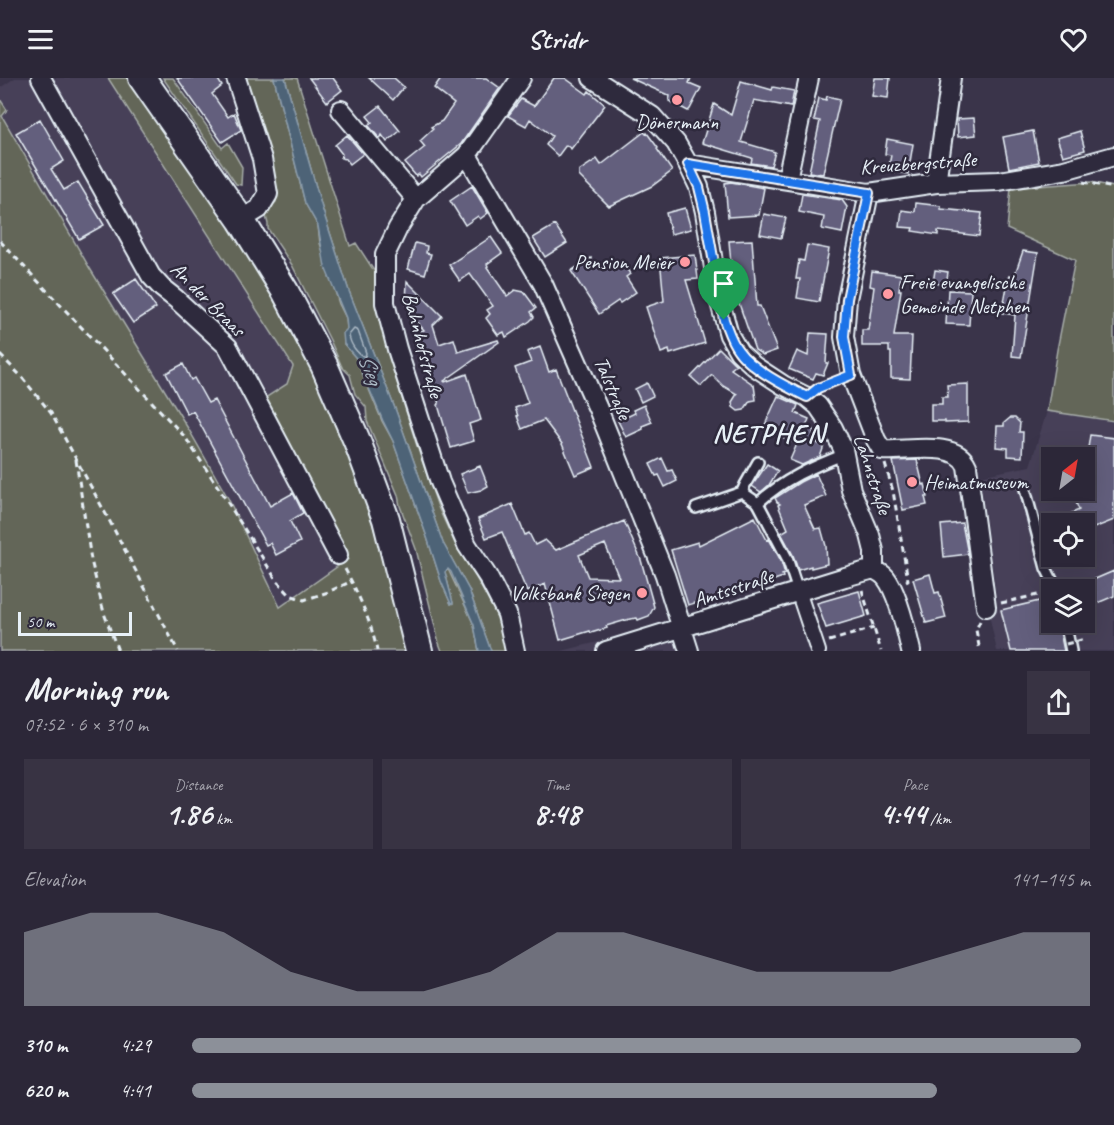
<!DOCTYPE html>
<meta charset="utf-8">
<style>
:root{--surface:#2c2738;--page:#383343;--text:#f1f3f6;--muted:#a6a5ae;--line:#484453;--accent:#8c9099}
body{margin:0;font-family:Caveat,sans-serif;background:var(--page);color:var(--text);height:100vh;display:flex;flex-direction:column;font-size:22px;white-space:nowrap}
*{box-sizing:border-box;margin:0}
p{font-size:20px;color:var(--muted)}
.icon{flex:none;width:33px;height:33px;fill:none;stroke:currentColor;stroke-width:2;stroke-linecap:round;stroke-linejoin:round}
.map{position:relative;height:573px;overflow:hidden}
.drawer{display:flex;flex-direction:column;background:var(--surface);flex:1}
.drawer>*{flex:none}
.needle{width:39px;rotate:31deg}
.tools{position:absolute;left:1041px;top:369px;display:grid;gap:12px}
.tools a{display:grid;place-items:center;width:54px;height:54px;border-radius:0px;background:var(--surface);box-shadow:0 6px 24px #0002,0 0 0 2px var(--line);font-size:30px}
.scale{position:absolute;left:18px;bottom:15px;width:114px;box-sizing:border-box;padding-left:6px;border:3px solid #e8f1f8;border-top:0;font-size:16px;line-height:21px;white-space:nowrap;color:#e8f1f8;-webkit-text-stroke:4px #2f2a3d;paint-order:stroke}
.pin{position:absolute;display:grid;place-items:center;width:51px;height:51px;color:#fff;margin:-62px -26px;border-radius:50% 50% 50% 0;rotate:-45deg;box-shadow:0 0 6px #0007}
.pin .icon{rotate:45deg}
.round{display:grid;place-items:center;flex:none;width:63px;height:63px;border-radius:0px;background:var(--page)}
.headline{display:flex;align-items:center;justify-content:space-between;height:102px;padding:0 24px}
h1{font-size:33px;font-weight:600;line-height:45px}
.metrics{display:grid;grid-template-columns:repeat(3,1fr);gap:9px;height:102px;padding:6px 24px}
.metrics div{display:grid;align-content:center;border-radius:0px;background:var(--page);text-align:center}
.metrics b{font-size:30px;font-weight:600}
.metrics small{font-size:16px;font-weight:400}
.metrics p{font-size:16px}
.chart{height:168px;padding:12px 24px}
.chart p{display:flex;justify-content:space-between}
.chart svg{width:100%;height:108px;margin-top:6px;fill:var(--accent);opacity:.7}
ul{padding:0 24px;list-style:none;font-size:20px}
li{display:grid;grid-template-columns:96px 72px 1fr;align-items:center;height:45px}
li i{height:15px;border-radius:8px;background:var(--accent)}
header{display:flex;justify-content:space-between;align-items:center;height:78px;padding:0 24px;background:var(--surface);font-size:27px;font-weight:600}
.map>svg:first-child{display:block}
.built{fill:#474159;fill-rule:evenodd}
.green{fill:#636658;stroke:#a6aca8;stroke-width:1.5}
.water{fill:#4d6377;stroke:#8b9cab;stroke-width:1.5}
.lines{fill:none;stroke-linecap:round;stroke-linejoin:round}
.shore{stroke:#aab8c4;stroke-width:1.5}
.building{fill:#645e7d;stroke:#e8f1f8;stroke-width:1.5;fill-rule:evenodd}
.service-casing{stroke:#e8f1f8;stroke-width:14}
.pedestrian-casing{stroke:#e8f1f8;stroke-width:18}
.minor-casing{stroke:#e8f1f8;stroke-width:22}
.secondary-casing{stroke:#e8f1f8;stroke-width:30}
.path{stroke:#e8f1f8;stroke-width:3;stroke-dasharray:6 4.5;stroke-linecap:butt}
.service{stroke:#2f2a3d;stroke-width:9}
.pedestrian{stroke:#2f2a3d;stroke-width:14}
.minor{stroke:#2f2a3d;stroke-width:18}
.secondary{stroke:#2f2a3d;stroke-width:26}
.path-bridge{stroke:#e8f1f8;stroke-width:3;stroke-dasharray:6 4.5;stroke-linecap:butt}
.route-casing{stroke:#fff;stroke-width:12}
.route{stroke:#1a73e8;stroke-width:8}
.poi-dot{fill:#ff9aa2;stroke:#2f2a3d;stroke-width:2}
.labels{text-anchor:middle;stroke-width:5;stroke-linejoin:round;paint-order:stroke}
.poi-label{font-size:21px;fill:#e8f1f8;stroke:#2f2a3d;text-anchor:end}
.street-label{font-size:21px;fill:#e8f1f8;stroke:#2f2a3d}
.water-label{font-size:22px;font-style:italic;fill:#aab8c4;stroke:#2f2a3d}
.district-label{font-size:27px;font-weight:bold;letter-spacing:1.5px;fill:#e8f1f8;stroke:#2f2a3d}
</style>
<header><svg class="icon" aria-label="menu" viewBox="0 0 24 24"><path d="M4 6h16M4 12h16M4 18h16"/></svg>Stridr<svg class="icon" aria-label="heart" viewBox="0 0 24 24"><path d="M12 20l-8-8c-3-5 5-10 8-4 3-6 11-1 8 4z"/></svg></header>
<div class="map">
<svg width="1114" height="573" viewBox="0 0 1114 573">
<rect width="100%" height="100%" fill="#3a344a"/>
<filter id="ink" filterUnits="userSpaceOnUse"><feTurbulence type="fractalNoise" baseFrequency=".0167" numOctaves="2"/><feDisplacementMap in="SourceGraphic" scale="12" xChannelSelector="R" yChannelSelector="G"/><feConvolveMatrix kernelMatrix="1 2 1 2 8 2 1 2 1" color-interpolation-filters="sRGB"/></filter>
<g filter="url(#ink)">
<!-- built -->
<path class="built" d="M15,0h93l185,288 -6,18 -22,14 84,162 -69,48 -52,-110 -39,-68 -100,-163 -87,-151 5,-6 -7,-11v-11z
M1047,333l67,10v230h-117l-9,-41 10,-4 -18,-130 50,-10zM1052,380h32v32h-32zM1052,446h32v32h-32zM1052,512h32v32h-32z
M670,546l8,27h-116z"/>
<!-- green -->
<path class="green" d="M108,0h23l28,38 107,166 55,105 43,109 30,98 11,57h-405v-552l7,11 -5,6 87,151 100,163 39,68 52,109 68,-48 -83,-161 22,-14 6,-18z
M163,0h10l49,70 6,-5 14,24 -1,18 -5,-1z
M242,0h32l31,125 13,23 2,17 19,61 7,14 1,11 -3,15 12,14 26,63 11,20 34,96 14,44 10,23 2,-1 -8,-31 3,-3 26,56 5,26h-37l-3,-8 -23,-94 -16,-43 -2,-11 -31,-74 -1,-14 -11,-13 -5,-19 -8,-8 -12,-27 -38,-75 -24,-36v-5l-3,-12 11,-10v-19z
M285,0h12l53,168 6,-3 22,34 -1,19 9,51 30,96 22,64 19,41 18,28 20,36 7,21 3,16 -1,2h-13l-22,-61 -26,-47 -47,-132 -47,-120 -27,-83z
M1091,104l23,5v234l-67,-10 10,-61 18,-90 -68,-31 4,-41z"/>
<!-- water -->
<path class="water" d="M274,0h11l37,130 27,83 47,120 47,132 26,47 22,61h-12l-5,-26 -23,-53 -3,-3 -3,3 8,31 -2,1 -10,-23 -14,-44 -34,-96 -10,-20 -27,-63 -12,-14 -1,-11 4,-4 -1,-11 -21,-51 -7,-41 -13,-23z"/>
<g class="lines">
<!-- shore -->
<path class="shore" d="M354,251l4,2 8,22 -1,4c-8,-3 -15,-13 -16,-22z"/>
</g>
<!-- building -->
<path class="building" d="M177,0h40l5,8 -10,8 16,23 6,-4 7,17 -19,12z
M309,0h24l9,12 -15,12z
M369,0h25l10,9 -11,13z
M441,0h45l14,10 -39,56 -40,33 -2,-3 -3,2 -11,-13 20,-16 -5,-6 13,-12 -2,-2 11,-6 12,-17 -20,-16z
M554,0h11l22,16 2,-3 16,14 -34,44 -5,-4 -8,11 -12,-11 6,-9 -22,-17 -4,7 -18,-10 13,-17 13,7z
M630,0h61l-2,5 12,5 -11,21 -2,2 -19,-10 1,-5z
M875,0h15l-2,20 -16,-2z
M741,3l31,9 1,-3 21,4 -3,16 -37,-7 -13,42 34,10 -4,14 -20,-3 1,-5 -50,-15 12,-39 17,11z
M827,18l13,3 -17,75 -14,-2 11,-51 -6,-1 5,-22 7,2z
M380,28l20,25 -13,11 -5,-7 -2,4 -12,-14 4,-3 -5,-6z
M974,40l2,17 -18,2 -1,-18z
M40,41l24,42 -13,8 13,21 14,-8 26,43 -25,14 -63,-106z
M1033,53l6,31 -30,6 -6,-31z
M1080,53l5,19 -22,6 -6,-18z
M644,54l2,2 1,-1 11,15 -1,1 15,22 -20,15 -43,20 -30,-30v-5l18,-12 4,6z
M347,57l16,19 -13,10 -4,-5 -5,-1 1,-4 -7,-9z
M887,61l26,5 -5,30 -20,-3 3,-16 -6,-1z
M731,104l33,6 -5,27 -31,2 -3,-34z
M472,108l16,27 -8,6 -2,-3 -13,9 -15,-24z
M802,116l40,6 5,7 -5,26 -20,-4 2,-12 -25,-5z
M916,125l25,3v3l41,4 -3,23 -41,-5v4l-26,-4 1,-3 -13,-1 2,-17 13,2z
M685,130l6,21 -20,5 -5,-21z
M764,136l22,4 -5,20 -21,-4z
M555,147l12,18 -22,14 -12,-19z
M491,159l11,16 -15,11 1,2 -1,1 20,29 8,-6 9,2 12,16 -5,4 3,5 -4,4 -24,16 -2,-5 -6,3 -12,-17 4,-4 -3,-4 6,-4 -23,-32 -10,7 -11,-16z
M752,162l5,66h3l17,44 -14,5 -8,-5 -22,-64 -4,-45z
M415,165l12,3 -1,7 5,1 -6,20 -17,-5z
M807,167l22,4 -10,53 -22,-4 3,-19h-4l3,-19 5,1z
M1023,173l15,2 -17,104 -9,-1 3,-41 -13,-2 7,-37 5,1z
M695,177l3,24 -12,1 19,63 -35,11 -1,-4 -8,3 -15,-46 18,-6 -4,-43z
M591,180l2,8 30,-4 7,12 -4,3 10,15 -16,11 -2,-2 -19,13 -28,-43z
M935,192l13,2 -2,13 -13,-2z
M872,193l29,4 -2,15h2l-7,46h18l-2,43 -19,-1v-26h-2v-6h-27v-16h6l6,-43 -4,-1z
M136,201l20,29 -23,15 -20,-29z
M407,203l35,35 -9,9 6,19 15,-5 4,13 40,-12 1,2 -55,39 1,1 22,-8 14,46 -12,4 5,17 -23,7 -13,-43 1,-1 -23,-71 8,-3 -14,-15 3,-3 -7,-7z
M948,212l23,1 -2,34 -23,-1z
M810,255l18,1 -2,29h2l-5,12 -7,-2 -3,6 -24,-10 8,-18 11,5z
M540,269l9,25 7,-3 38,98 -19,8 -13,-31 -18,-24 -22,9 -5,-13h1l-3,-8 13,-5 -13,-35 16,-6 -4,-10z
M719,270l17,17 -5,4 23,16 2,15 -6,1 -6,9 -6,1 -5,-4 -1,-5 5,-8 -14,-8 -11,-11 -11,11 -10,-9z
M183,286l8,16 3,-2 14,25 6,-3 56,106 23,-13 10,20 -13,8 10,21 -24,13 -6,-12 -4,2 -73,-134 -6,3 -21,-41z
M647,305l6,13 -12,6 -6,-13z
M968,306v38l-23,1v-2h-14v-17h11v-7h6l-1,-12z
M778,318l20,9 -3,8 14,6 -3,8 8,3 -1,4 7,3 -3,6 7,3 -4,11 -18,8 -12,-5 7,-16 -22,-10 1,-2 -12,-5z
M644,327l8,17 -10,4 1,3 -17,8 -8,-16 17,-8 -2,-3z
M1010,340h5l5,5 -1,9h4l-1,25 -14,-1v-8l-12,-1 1,-21h7v-3z
M1090,357l24,3v82l-30,12v-8h-37l32,-14 -8,-20h13v-16z
M662,380l6,13 4,-1 5,11 -12,6 -6,-12 -3,1 -6,-12z
M917,382l6,25 2,-1 3,13h-3l2,8 -24,5 -10,-49z
M767,386l11,7 -9,14 -8,7 -9,-6z
M480,388l8,20 -7,4 -13,3 -8,-19z
M816,396l10,22 -22,9 11,24 6,-1 5,18 1,18 -16,4v-2l-13,4 -5,-15 -12,-22 7,-4 -10,-24 2,-1 -3,-2 -2,-4 25,-16z
M512,426l13,31 4,-2 6,12 10,-5 11,10 68,-29 17,39 13,47 -5,9 -11,4 -1,-2 -7,1 -24,7 1,2 -16,5 -1,-2 -30,9 -15,-56 -18,8 -25,-60 -16,6 -8,-19zM605,466l14,34 -31,-1 -9,-22z
M755,439l12,23 2,-1 12,22 4,13 -3,1 1,2 -68,23 -1,-3 -26,8 -17,-55 27,-8 1,3z
M962,445l6,31 -24,3 -3,-32z
M1114,493v25l-19,8 -9,-21z
M930,496l5,19 4,-1 7,26 -20,5 -13,-44z
M859,513l7,25 -40,12 -9,-25z
M1052,520v24h6l6,29h-53l-10,-41z"/>
<g class="lines">
<!-- service casing -->
<g class="service-casing">
<path id="service" d="M1024,407l22,83 11,22
M742,414l3,-7 13,-23
M758,425c26,-24 54,-36 87,-49
M696,430l46,-16 16,11 29,55 11,33
M1065,544l6,29"/>
</g>
<!-- pedestrian casing -->
<g class="pedestrian-casing">
<path id="pedestrian" d="M798,513l20,60"/>
</g>
<!-- minor casing -->
<g class="minor-casing">
<path id="minor" d="M41,0l110,198 11,12 14,11 52,48 110,208
M236,0l26,81 6,35 -9,15 -18,11
M592,0l60,38 24,27 12,21 11,23 6,25 14,87 10,36 10,17 15,14 29,19 24,12 11,9 15,22 10,21 8,41 19,45 4,16v18c5,3 9,5 12,9 11,14 21,55 25,73
M341,32l75,89
M467,77l76,129 55,125 67,166 24,76
M688,86l181,29 67,-10 63,-2 65,-11 50,-14
M787,101l22,-101
M936,105l15,-105
M869,115l-22,106 -3,38 7,38 25,65 6,10c23,2 74,-11 85,16l19,141
M515,573l-8,-37 -19,-37 -21,-32 -27,-63 -43,-133 -12,-46v-48l13,-27 18,-29 51,-44 54,-77
M606,573l239,-74 29,-8"/>
</g>
<!-- secondary casing -->
<g class="secondary-casing">
<path id="secondary" d="M142,0l99,142 44,71 39,74 33,76 29,78 33,132"/>
</g>
<!-- path -->
<path class="path" d="M1083,104l31,6
M0,163l185,196 33,50 59,94 13,14 14,5 24,-8 24,-11
M0,277l20,20 31,38 57,105 70,133
M821,310l16,-7
M76,382l15,100 13,53 14,38
M885,386l8,27 15,89 -2,1
M345,491c13,24 27,55 32,82
M862,512l19,61
M1001,525l46,-10
M980,543l-4,9 4,21
M829,563l45,-13"/>
<!-- service -->
<use href="#service" class="service"/>
<!-- pedestrian -->
<use href="#pedestrian" class="pedestrian"/>
<!-- minor -->
<use href="#minor" class="minor"/>
<!-- secondary -->
<use href="#secondary" class="secondary"/>
<!-- path-bridge -->
<path class="path-bridge" d="M1066,566l19,-5"/>
</g>
</g>
<g class="lines" filter="url(#ink)">
<!-- route casing -->
<g class="route-casing">
<path id="route" d="M688,86l181,29 -22,106 -3,38 7,38 -33,13 -11,9c-20,-10 -56,-28 -69,-47 -7,-9 -10,-20 -14,-30l-19,-108 -6,-25z"/>
</g>
<!-- route -->
<use href="#route" class="route"/>
</g>
<!-- markers -->
<g class="poi-dot">
<circle cx="677" cy="22" r="6"/>
<circle cx="685" cy="184" r="6"/>
<circle cx="888" cy="216" r="6"/>
<circle cx="912" cy="404" r="6"/>
<circle cx="642" cy="515" r="6"/>
</g>
<g class="labels">
<!-- poi labels -->
<g class="poi-label">
<text x="677" y="51" text-anchor="middle">Dönermann</text>
<text x="673" y="191">Pension Meier</text>
<text x="900" y="211" text-anchor="start">Freie evangelische<tspan x="900" dy="24">Gemeinde Netphen</tspan></text>
<text x="924" y="411" text-anchor="start">Heimatmuseum</text>
<text x="630" y="522">Volksbank Siegen</text>
</g>
<!-- street labels -->
<g class="street-label">
<text transform="translate(918 85) rotate(-4)" y="7">Kreuzbergstraße</text>
<text transform="translate(208 221) rotate(45)" y="7">An der Braas</text>
<text transform="translate(423 267) rotate(75)" y="7">Bahnhofstraße</text>
<text transform="translate(613 310) rotate(67)" y="7">Talstraße</text>
<text transform="translate(873 396) rotate(72)" y="7">Lahnstraße</text>
<text transform="translate(733 510) rotate(-18)" y="7">Amtsstraße</text>
</g>
<!-- water labels -->
<g class="water-label">
<text transform="translate(371 291) rotate(68)" y="8">Sieg</text>
</g>
<!-- district labels -->
<g class="district-label">
<text x="769" y="364">NETPHEN</text>
</g>
</g>
</svg>
<div class="tools">
<a><svg class="needle" viewBox="-14 -14 28 28"><path d="M0-13l5 13h-10z" fill="#e53935"/><path d="M0 13l5-13h-10z" fill="#a6a5ae"/></svg></a>
<a><svg class="icon" aria-label="locate" viewBox="0 0 24 24"><circle cx="12" cy="12" r="6"/><path d="M12 2v4M12 18v4M2 12h4M18 12h4"/></svg></a>
<a><svg class="icon" aria-label="layers" viewBox="0 0 24 24"><path d="M12 4l9 5-9 5-9-5zM3 14l9 5 9-5"/></svg></a>
</div>
<div class="scale">50 m</div>
<div class="pin" style="left:724px;top:242px;background:#1e9e55"><svg class="icon" aria-label="arrive" viewBox="0 0 24 24"><path d="M6 21V4h12l-3 4 3 4H6"/></svg></div>
</div>
<section class="drawer">
<div class="headline"><div><h1>Morning run</h1><p>07:52 · 6 × 310 m</p></div><a class="round"><svg class="icon" aria-label="share" viewBox="0 0 24 24"><path d="M12 15V3M7 8l5-5 5 5M5 13v7h14v-7"/></svg></a></div>
<div class="metrics">
<div><p>Distance</p><b>1.86<small> km</small></b></div>
<div><p>Time</p><b>8:48</b></div>
<div><p>Pace</p><b>4:44<small> /km</small></b></div>
</div>
<div class="chart"><p><span>Elevation</span>141–145 m</p>
<svg viewBox="0 0 160 44" preserveAspectRatio="none"><path d="M0 44V14L10 6L20 6L30 14L40 30L50 38L60 38L70 30L80 14L90 14L100 22L110 30L120 30L130 30L140 22L150 14L160 14V44z"/></svg>
</div>
<ul>
<li><b>310 m</b>4:29<i style="width:99%"></i></li>
<li><b>620 m</b>4:41<i style="width:83%"></i></li>
</ul>
</section>
